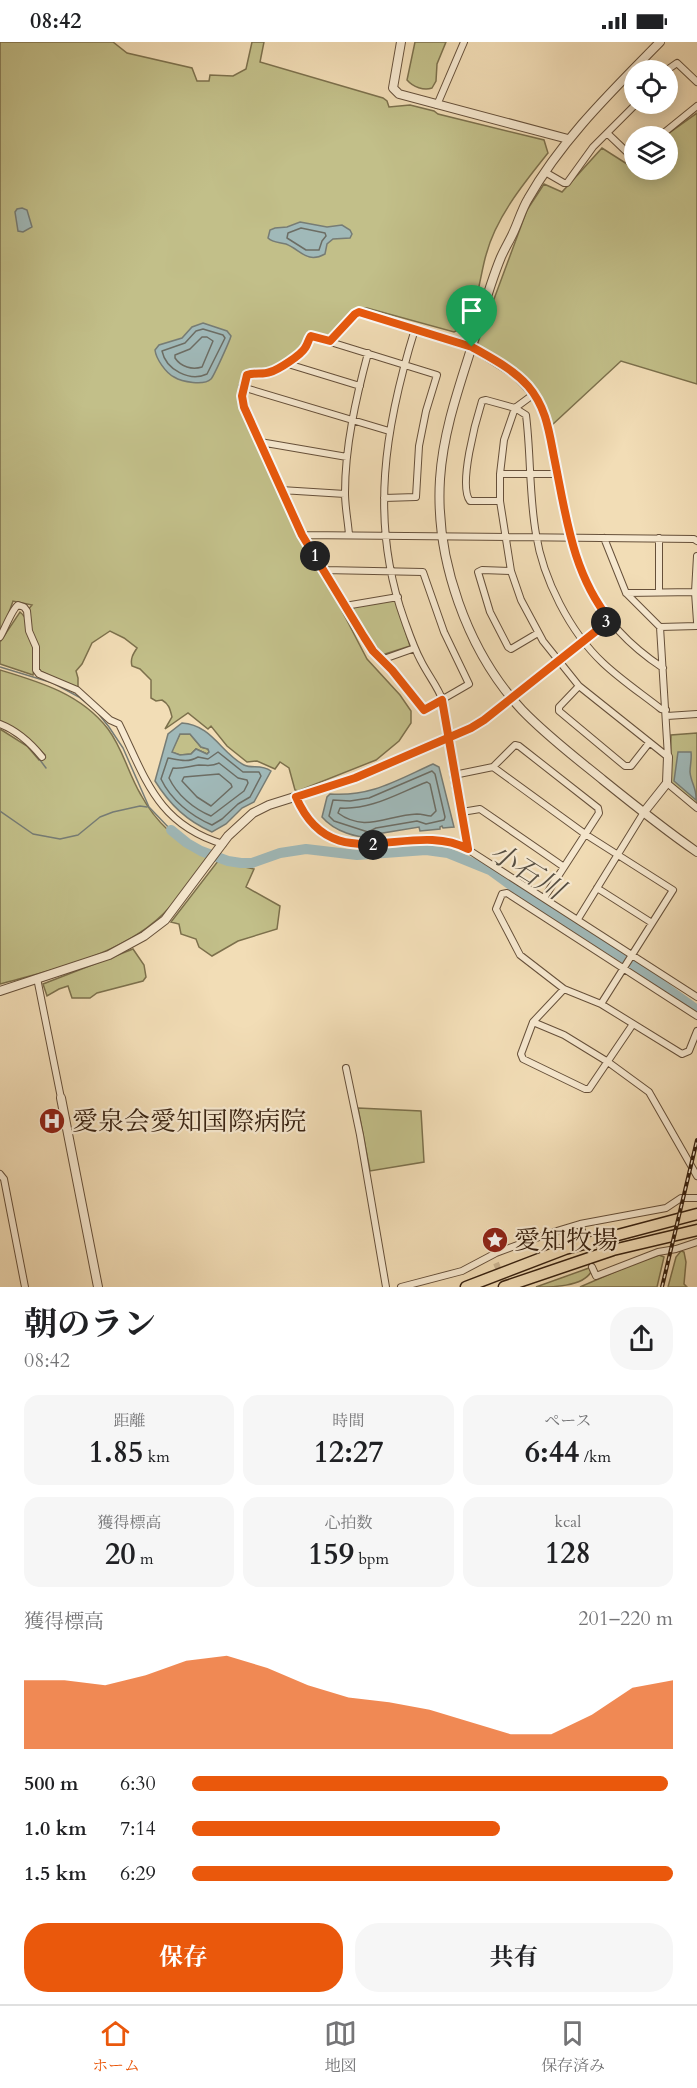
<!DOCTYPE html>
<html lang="ja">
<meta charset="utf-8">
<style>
:root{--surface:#fff;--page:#f6f6f6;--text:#202124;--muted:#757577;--line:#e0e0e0;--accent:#ea580c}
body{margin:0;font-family:Cardo,"Noto Serif JP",serif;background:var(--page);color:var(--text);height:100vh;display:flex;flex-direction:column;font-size:22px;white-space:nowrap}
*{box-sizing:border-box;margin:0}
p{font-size:20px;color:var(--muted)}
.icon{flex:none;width:33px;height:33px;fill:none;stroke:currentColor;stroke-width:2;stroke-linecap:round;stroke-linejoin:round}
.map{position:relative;height:1245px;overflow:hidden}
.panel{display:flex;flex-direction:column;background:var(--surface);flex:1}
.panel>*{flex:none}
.controls{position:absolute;left:624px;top:18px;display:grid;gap:12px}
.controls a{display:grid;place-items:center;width:54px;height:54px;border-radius:50%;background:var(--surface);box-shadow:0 3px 15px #0003;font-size:30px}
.pin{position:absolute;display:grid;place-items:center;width:51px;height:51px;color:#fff;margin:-62px -26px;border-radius:50% 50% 50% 0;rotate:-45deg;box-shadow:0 0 6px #0007}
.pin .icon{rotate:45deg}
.km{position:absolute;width:30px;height:30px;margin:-15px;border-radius:50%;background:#222;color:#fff;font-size:16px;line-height:30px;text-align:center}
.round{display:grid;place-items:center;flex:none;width:63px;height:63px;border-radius:24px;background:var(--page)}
.summary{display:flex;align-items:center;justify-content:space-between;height:102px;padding:0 24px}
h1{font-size:33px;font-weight:700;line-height:45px}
.figures{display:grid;grid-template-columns:repeat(3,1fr);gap:9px;height:102px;padding:6px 24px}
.figures div{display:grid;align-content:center;border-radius:15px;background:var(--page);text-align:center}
.figures b{font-size:30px;font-weight:700}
.figures small{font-size:16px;font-weight:400}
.figures p{font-size:16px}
.chart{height:168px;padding:12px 24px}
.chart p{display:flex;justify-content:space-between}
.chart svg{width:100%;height:108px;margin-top:6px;fill:var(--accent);opacity:.7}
.button{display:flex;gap:12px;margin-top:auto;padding:12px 24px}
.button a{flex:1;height:69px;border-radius:24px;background:var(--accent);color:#fff;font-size:24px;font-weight:700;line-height:69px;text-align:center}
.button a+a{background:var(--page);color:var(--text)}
ul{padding:0 24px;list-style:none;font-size:20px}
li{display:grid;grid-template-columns:96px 72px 1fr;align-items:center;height:45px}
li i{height:15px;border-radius:8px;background:var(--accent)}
.status{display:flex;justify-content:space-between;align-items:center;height:42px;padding:0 30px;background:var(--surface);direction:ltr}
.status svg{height:16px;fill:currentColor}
.menu{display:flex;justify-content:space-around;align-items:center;height:84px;border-top:2px solid var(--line);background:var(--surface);font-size:16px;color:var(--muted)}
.menu a{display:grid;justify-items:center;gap:3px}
.menu .current{color:var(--accent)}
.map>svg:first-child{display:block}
.green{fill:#c2bf89;stroke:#7c704c;stroke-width:1.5}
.water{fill:#a0b9b9;stroke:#767c75;stroke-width:1.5;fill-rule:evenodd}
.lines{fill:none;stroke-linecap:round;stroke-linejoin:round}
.shore{stroke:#6c6d64;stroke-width:1.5}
.stream{stroke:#767c75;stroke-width:1.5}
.river{stroke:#a0b9b9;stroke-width:10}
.minor-tunnel{stroke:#cdb795;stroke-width:6;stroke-dasharray:6 3;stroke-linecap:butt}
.minor-casing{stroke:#66503a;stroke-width:8}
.tertiary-casing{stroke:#66503a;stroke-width:10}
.motorway-casing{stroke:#372110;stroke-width:13}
.minor{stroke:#f7e9d0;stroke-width:6}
.tertiary{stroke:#f7e9d0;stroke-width:8}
.motorway{stroke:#f2ddb6;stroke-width:10}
.rail-casing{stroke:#372110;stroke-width:4}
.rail{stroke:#f7e9d0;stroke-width:1.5;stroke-dasharray:4.5;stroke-linecap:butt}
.route-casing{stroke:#fff;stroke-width:12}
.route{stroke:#ea580c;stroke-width:8}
.labels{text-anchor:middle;stroke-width:4.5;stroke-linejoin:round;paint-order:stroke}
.poi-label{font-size:26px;fill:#372110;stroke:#f7e9d0;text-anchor:start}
.water-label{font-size:27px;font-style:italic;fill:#564f43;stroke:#f7e9d0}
</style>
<div class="status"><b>08:42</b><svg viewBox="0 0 49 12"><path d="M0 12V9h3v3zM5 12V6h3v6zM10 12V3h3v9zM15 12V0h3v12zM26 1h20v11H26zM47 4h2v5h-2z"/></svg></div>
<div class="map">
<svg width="697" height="1245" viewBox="0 0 697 1245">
<rect width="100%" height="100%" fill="#f2ddb6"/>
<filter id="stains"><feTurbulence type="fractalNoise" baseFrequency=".00333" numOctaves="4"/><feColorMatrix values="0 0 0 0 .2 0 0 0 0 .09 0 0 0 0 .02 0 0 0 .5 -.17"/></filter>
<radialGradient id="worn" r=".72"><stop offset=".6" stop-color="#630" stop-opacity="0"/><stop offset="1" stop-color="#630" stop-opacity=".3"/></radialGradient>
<!-- green -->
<path class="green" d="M0,0h113l14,11 65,15 5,13h12l1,-6 23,1 13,-7 6,-27h12l-4,20 123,36 4,3 2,6 21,-2 24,6 4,3 106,26 4,13c-24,30 -52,64 -62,102 -5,16 -10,59 -21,70 -3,4 -8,5 -11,7l-87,-24h-10l-27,28 -22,-4 -6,17 -12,10 -10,4 -10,7 -23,1c-8,13 -9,23 -6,38l60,129 39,69 27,52 33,36 11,16v12l-12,18 -23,19 -78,31 -3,-1 -6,-22 -9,-6 -5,7 -18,-8 -10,1 -20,-16 -16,-20 -3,3 -20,-16 -23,16 7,-12c-2,-8 -3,-13 -10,-17l-6,1 -5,-3v-18l-11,-11 -8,-3c-2,-7 1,-12 5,-18l-13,-10 -14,-7 -18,12 -10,21 -6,7 2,7v11l-40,-19 -11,-59 5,-6 -19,-4 -7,20 -6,9z
M415,0h31l-9,22 -1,17 -4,7c-8,3 -19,-1 -25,-8z
M697,71v271l-76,-23 -69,64 -16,-37 -24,-22 -35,-21 50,-135 17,-26 18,8 40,-44 25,16 7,-5v11h34v-34h-3z
M395,556l15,48 -31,10 -26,-46 1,-3z
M20,570c12,9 17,49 13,63l-33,-11v-22z
M0,628c40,12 81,24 108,59 15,20 20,44 33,66 15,28 38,48 67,62 -13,17 -24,36 -39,51 -42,46 -111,60 -169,76v-255l27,17 12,14 6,-5c-14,-15 -26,-26 -45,-34z
M697,691v71l-27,-22 1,-47z
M180,692h10l11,13 7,2 1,3 -2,2 -11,-5 -5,5 -11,1 -9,-3z
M218,819l36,8 -8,18 34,19 -3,23 -39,12 -26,15 -13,-9 -3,-8 -15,-5 -2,-10 -8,-2z
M133,907l11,16 2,12 -3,4 -46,12 -7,5h-18l-4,-12 -9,3 -12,7 -4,-12z
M358,1066l63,3 3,51 -54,9z
M681,1209l3,1 2,10 -2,22 3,3h-19l8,-30z
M659,1213l5,2 -7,30h-77l53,-23z
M589,1226l2,4c-9,15 -39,15 -55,15z"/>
<!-- water -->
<path class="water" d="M22,166l5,2 5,17 -9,5 -5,-1 -3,-19 2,-3z
M300,180l27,5 15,-2 8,5 2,4 -2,4 -17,1 -6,5 -2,10c-18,10 -24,-4 -39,-10 -7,-2 -13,-1 -18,-6l2,-8 5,-2 12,-1z
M203,281l24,8 4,5c-1,4 -17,40 -20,43 -7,7 -29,3 -37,-2 -8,-4 -18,-18 -19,-27l4,-5 23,-7 10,-11z
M182,681c30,2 39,30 62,42 8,4 17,-1 27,6l-17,31 -12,6 -16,16 -14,8c-25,-11 -42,-27 -57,-51l13,-47zM180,692h10l11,13 7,2 1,3 -2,2 -11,-5 -5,5 -11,1 -8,-3z
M678,710h13c1,7 -1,13 -1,20 1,11 7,17 6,28l-22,-19z
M433,722l6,3 15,60 -11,1 -1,-2 -2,1v2l-20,2 -1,-4 -42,7 -1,3c-19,2 -42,-6 -54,-20l5,-20 3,-3c41,3 67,-14 103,-30z"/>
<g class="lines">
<!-- shore -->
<path class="shore" d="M301,186l24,5 1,3 -4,5 -3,9h-13l-19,-12 1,-5z
M203,287l20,6 2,3 -18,36c-17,8 -41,-4 -45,-23l23,-8 11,-12z
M202,295h5l6,4 -11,26c-10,3 -21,0 -27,-9v-3l15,-6z
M218,710l25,20h16l2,4 -11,21 -12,7 -16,15 -10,6c-21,-9 -41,-25 -51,-46l7,-21c11,2 20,5 30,-1l10,2z
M219,721l19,15 9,2 1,3 -4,8 -33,25c-17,-7 -34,-21 -42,-38l4,-10c10,1 17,-2 26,-3 9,0 12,2 20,-2z
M432,729l3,3 10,43 -1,3 -18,4 -9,-3 -41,7 -8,4 -34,-11 -5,-5 4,-16 17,1 19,-3z
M219,732l12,10 1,3 -21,19 -14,-9 -15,-16 2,-4z
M427,740l3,2 6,27 -5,5c-5,0 -8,-2 -14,-2 -30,1 -52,19 -79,-1l2,-5c32,2 58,-15 87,-26z"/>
<!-- stream -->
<path class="stream" d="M0,625l53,16 26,14 18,15 12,15 14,21 26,59 22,23
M34,710l12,16
M0,769l33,23 27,5 18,-4 22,-18 13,-5 27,-6 7,1"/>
<!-- river -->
<path class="river" d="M171,788l16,13 14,8 27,10 13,2h11l28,-10 26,-4 51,6 69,-5 22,3 42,17 29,21 114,73 64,46"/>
<!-- minor-tunnel -->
<path class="minor-tunnel" d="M496,1221l10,24"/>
<!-- minor casing -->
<g class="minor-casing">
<path id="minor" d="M667,28l10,-7 20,19
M437,63l27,-63
M607,91l23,22 4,1
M660,94l37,-30
M545,130l19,11h3l26,-36 43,-43
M415,287c-30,97 -46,192 -11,290 5,14 10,29 17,42 7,14 17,26 22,40 6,23 7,48 10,72 4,25 11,50 15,76
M330,299l25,-27 4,-2 113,35
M288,322l16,-14 5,-12 2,-2 126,39 -11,36 -7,35 -3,51 -32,1
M242,345l147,44
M260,400l87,15
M500,432h58
M281,448l64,4
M500,459h-30c-12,-15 6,-81 12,-100l4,-1 29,8 11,7c5,40 3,80 10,119 7,45 34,98 67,129 18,17 39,31 58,46l5,1
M302,493l392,4 3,2
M349,493c-1,-14 -4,-28 -4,-42 0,-47 11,-95 23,-140
M604,496l22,55 34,34 37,-1
M659,496v54
M697,514l-2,36 2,30
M324,528l99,2 21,60 25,52 -45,26 -60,-73 -62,-102 -58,-128 -2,-20 5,-12c8,-3 14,-1 21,-3 7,-1 12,-7 20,-8l72,22
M511,529l-29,-1 -4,2 12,40 18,35 3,2 27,-16
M626,551l69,-1
M345,564l53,-9
M660,585l8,130
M0,595c5,-8 12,-28 18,-32l6,2 3,4 2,20 7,16v23l3,4 38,16 33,30 9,4c27,55 38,100 104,120
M381,618l34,-12
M558,619l52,-42
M663,626c-85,-56 -89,-118 -108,-209 -5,-23 -8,-45 -21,-65l-19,14 -11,32 -4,34v27l11,70 10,29 22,41 36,45 89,71
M579,644l-20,21v4l66,55h6l18,-23
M667,674l30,-2
M0,682c18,7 30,18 42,33
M493,725l92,67 88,56 -72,114
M454,733l39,-8 22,-22 4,1 79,62 1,5 -55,85
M667,741l30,25
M296,755c33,77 106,31 165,48l236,152
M462,770l18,-3 84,58
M597,846l55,35
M578,877l66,-107
M37,936l24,120
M564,947l-31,33 -12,32 2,5 62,30h4l44,-65
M697,974l-190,-123 -5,1 -6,15 24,46 44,34 37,15 81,50 7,-3 8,-20
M533,980l31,13 44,27 41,30 48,84
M346,1026l14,67 26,152
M0,1132l4,5 21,108
M580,1182l3,10
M592,1225l4,9 62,-24 18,-3 21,-7
M401,1245l61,-16 34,-18 54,-20 30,-9 86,-16 15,-10h16"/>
</g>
<!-- tertiary casing -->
<g class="tertiary-casing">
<path id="tertiary" d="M401,0l-8,46 6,6 169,45
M660,0c-48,49 -98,97 -132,157 -6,10 -9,21 -14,32 -4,9 -9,17 -13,26 -12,29 -20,60 -29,89 -14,44 -29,87 -32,133 -5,80 27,172 82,231 25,26 54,48 81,70 31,25 62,50 94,72
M472,305l43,27 19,20
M644,770l23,-29 1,-26
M0,949l109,-36 35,-19 21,-16 63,-84 25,-23 16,-8 86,-27 116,-50 13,-8 74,-59
M61,1056l37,189"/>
</g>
<!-- motorway casing -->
<g class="motorway-casing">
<path id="motorway" d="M466,1245l99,-38 132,-35
M504,1245l109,-37 84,-20"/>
</g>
<!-- minor -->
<use href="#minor" class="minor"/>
<!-- tertiary -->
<use href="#tertiary" class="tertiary"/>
<!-- motorway -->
<use href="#motorway" class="motorway"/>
<!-- rail casing -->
<g class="rail-casing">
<path id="rail" d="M662,1245l35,-147"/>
</g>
<!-- rail -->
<use href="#rail" class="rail"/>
</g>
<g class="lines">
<!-- route casing -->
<g class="route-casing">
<path id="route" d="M472,305l-113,-35 -4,2 -25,27 -19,-5c-3,4 -3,8 -6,12 -4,7 -27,22 -35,24 -7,3 -15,0 -23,3l-5,21 2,11 58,128 62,102 9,14 19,19 32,40 18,-10 26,149c-58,-31 -135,34 -172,-52l59,-19 116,-50 13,-8 126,-100c-38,-47 -44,-105 -56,-163 -5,-26 -8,-50 -26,-71 -15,-17 -37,-28 -56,-39"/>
</g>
<!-- route -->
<use href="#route" class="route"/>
</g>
<!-- icons -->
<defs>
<g id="hospital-disc" transform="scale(1.35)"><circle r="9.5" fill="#8f2418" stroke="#f7e9d0"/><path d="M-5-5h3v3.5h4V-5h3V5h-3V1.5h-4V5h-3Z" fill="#fff"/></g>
<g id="sight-disc" transform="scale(1.35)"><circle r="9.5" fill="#8f2418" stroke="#f7e9d0"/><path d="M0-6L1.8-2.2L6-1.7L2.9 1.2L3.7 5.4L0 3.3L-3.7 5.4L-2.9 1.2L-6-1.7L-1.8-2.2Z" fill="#fff"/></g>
</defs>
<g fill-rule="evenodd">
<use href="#hospital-disc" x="52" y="1079"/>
<use href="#sight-disc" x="495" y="1198"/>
</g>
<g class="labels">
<!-- poi labels -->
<g class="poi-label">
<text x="72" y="1088">愛泉会愛知国際病院</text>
<text x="514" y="1207">愛知牧場</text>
</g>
<!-- water labels -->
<g class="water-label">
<text transform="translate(527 829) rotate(32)" y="9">小石川</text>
</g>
</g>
<rect width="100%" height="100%" filter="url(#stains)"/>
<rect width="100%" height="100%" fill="url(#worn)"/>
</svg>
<div class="controls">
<a><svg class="icon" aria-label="locate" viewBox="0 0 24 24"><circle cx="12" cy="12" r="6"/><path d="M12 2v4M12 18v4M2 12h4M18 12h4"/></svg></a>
<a><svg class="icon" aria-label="layers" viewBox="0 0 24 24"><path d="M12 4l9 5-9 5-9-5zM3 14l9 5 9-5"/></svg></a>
</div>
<div class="pin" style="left:472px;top:305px;background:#1e9e55"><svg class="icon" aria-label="arrive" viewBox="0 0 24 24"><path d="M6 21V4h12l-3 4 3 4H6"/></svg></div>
<b class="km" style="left:315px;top:514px">1</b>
<b class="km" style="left:373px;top:803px">2</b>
<b class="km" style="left:606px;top:580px">3</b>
</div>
<section class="panel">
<div class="summary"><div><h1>朝のラン</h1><p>08:42</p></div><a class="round"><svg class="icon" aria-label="share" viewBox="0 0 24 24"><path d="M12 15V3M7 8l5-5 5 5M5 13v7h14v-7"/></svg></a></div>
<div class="figures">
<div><p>距離</p><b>1.85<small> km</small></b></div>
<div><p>時間</p><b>12:27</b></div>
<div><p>ペース</p><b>6:44<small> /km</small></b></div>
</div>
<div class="figures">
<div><p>獲得標高</p><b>20<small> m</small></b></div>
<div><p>心拍数</p><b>159<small> bpm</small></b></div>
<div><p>kcal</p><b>128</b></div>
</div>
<div class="chart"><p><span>獲得標高</span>201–220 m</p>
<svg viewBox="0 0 160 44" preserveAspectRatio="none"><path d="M0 44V16L10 16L20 18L30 14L40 8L50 6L60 11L70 18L80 23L90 25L100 28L110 33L120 38L130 38L140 30L150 19L160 16V44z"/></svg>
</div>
<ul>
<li><b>500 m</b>6:30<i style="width:99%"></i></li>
<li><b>1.0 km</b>7:14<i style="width:64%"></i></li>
<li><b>1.5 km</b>6:29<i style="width:100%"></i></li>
</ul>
<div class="button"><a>保存</a><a>共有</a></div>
</section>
<nav class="menu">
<a class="current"><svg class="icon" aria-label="home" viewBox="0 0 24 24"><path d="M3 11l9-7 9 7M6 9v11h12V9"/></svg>ホーム</a>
<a><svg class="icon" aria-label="map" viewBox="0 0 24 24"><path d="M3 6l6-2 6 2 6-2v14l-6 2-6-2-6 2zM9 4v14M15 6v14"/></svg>地図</a>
<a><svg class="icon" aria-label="saved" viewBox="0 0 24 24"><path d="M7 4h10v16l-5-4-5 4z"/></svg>保存済み</a>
</nav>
